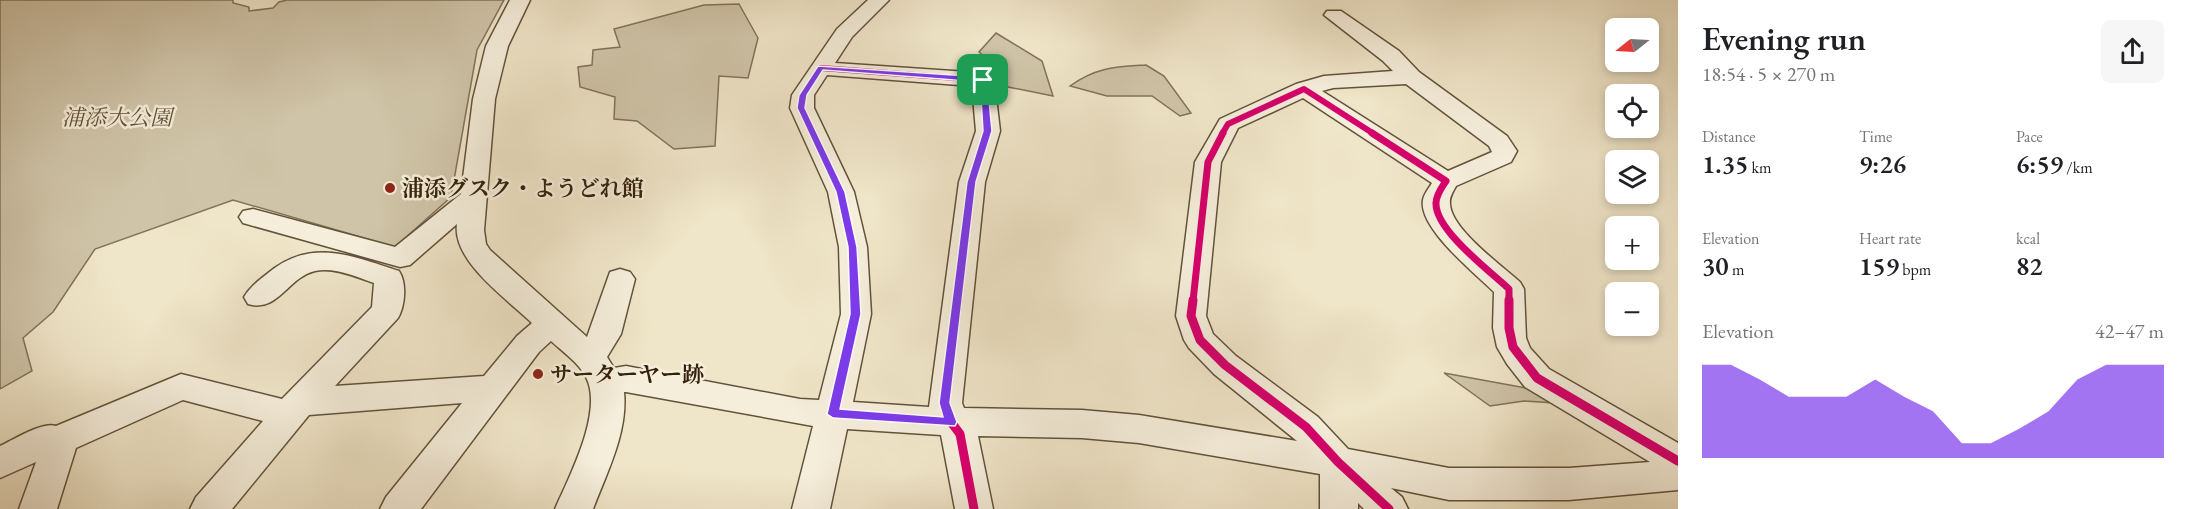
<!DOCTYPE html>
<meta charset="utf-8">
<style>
:root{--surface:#fff;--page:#f6f6f6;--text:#202124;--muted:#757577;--accent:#7c3aed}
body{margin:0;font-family:"EB Garamond","Noto Serif JP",serif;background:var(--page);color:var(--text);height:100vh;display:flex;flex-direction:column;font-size:22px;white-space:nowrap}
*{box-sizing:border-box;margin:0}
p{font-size:20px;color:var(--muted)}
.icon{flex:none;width:33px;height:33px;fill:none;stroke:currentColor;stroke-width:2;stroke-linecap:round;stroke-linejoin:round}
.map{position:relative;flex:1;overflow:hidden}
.side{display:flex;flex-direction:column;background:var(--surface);width:510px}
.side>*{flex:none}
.needle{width:39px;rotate:252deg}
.buttons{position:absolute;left:1605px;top:18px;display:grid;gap:12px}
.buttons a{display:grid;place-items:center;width:54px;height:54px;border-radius:9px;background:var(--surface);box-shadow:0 3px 9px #0003;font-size:30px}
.pin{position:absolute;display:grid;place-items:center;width:51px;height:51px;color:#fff;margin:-26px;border-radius:12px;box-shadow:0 3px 9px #0006}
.round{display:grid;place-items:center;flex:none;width:63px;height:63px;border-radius:9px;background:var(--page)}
.summary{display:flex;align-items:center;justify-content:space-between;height:102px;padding:0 24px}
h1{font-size:33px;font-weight:600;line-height:45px}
.metrics{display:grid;grid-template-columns:repeat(3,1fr);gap:9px;height:102px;padding:6px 24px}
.metrics div{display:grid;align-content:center}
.metrics b{font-size:26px;font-weight:600}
.metrics small{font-size:16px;font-weight:400}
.metrics p{font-size:16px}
.chart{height:168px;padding:12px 24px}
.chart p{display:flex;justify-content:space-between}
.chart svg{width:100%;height:108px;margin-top:6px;fill:var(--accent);opacity:.7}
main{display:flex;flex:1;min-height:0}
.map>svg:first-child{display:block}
.green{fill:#cfc4a8;stroke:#82725a;stroke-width:1.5}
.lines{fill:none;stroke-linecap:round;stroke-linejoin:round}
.minor-casing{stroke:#63523a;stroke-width:3}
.minor{fill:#f5eedb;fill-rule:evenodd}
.cycleway-far2-casing{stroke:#f5eedb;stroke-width:9}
.cycleway-far1-casing{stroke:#f5eedb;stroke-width:10}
.cycleway-casing{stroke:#f5eedb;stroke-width:13}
.cycleway-far2{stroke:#d6006c;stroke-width:6}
.cycleway-far1{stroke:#d6006c;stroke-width:7}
.cycleway{stroke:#d6006c;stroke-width:9}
.route{fill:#7c3aed;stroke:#fff;stroke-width:1.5;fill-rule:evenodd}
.poi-dot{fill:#8f2418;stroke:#f5eedb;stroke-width:2}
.labels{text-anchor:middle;stroke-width:5;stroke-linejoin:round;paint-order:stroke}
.park-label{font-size:22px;font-style:italic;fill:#62523a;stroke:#f5eedb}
.poi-label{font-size:22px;font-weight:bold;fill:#34210b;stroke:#f5eedb;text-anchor:start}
</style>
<main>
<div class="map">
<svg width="1678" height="509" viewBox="0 0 1678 509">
<rect width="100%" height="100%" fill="#efe5c8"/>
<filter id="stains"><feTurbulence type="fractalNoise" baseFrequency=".00333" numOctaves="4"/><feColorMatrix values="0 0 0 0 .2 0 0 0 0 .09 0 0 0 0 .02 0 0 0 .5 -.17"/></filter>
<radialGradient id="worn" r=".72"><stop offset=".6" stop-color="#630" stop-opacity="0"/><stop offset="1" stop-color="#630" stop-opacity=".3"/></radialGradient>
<!-- green -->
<path class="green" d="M0,0h233v3l16,4v4l24,-3 6,-6 8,-2h217l-27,50 -26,147 -56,50 -162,-47 -138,49 -42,63 -30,26 9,33 -32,18z
M739,4l19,34 -10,40 -29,-2 -4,70 -41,3 -37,-28 -23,-2 1,-22 -35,-10 -2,-20 14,-2 1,-15 27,-3 -6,-18 90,-24z
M996,33l46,28 11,35 -45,-9 -10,-19 -19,-16z
M1146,65l18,11 27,37 -11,3 -28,-20h-45l-37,-10c26,-19 45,-19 76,-21z
M1444,373l93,17 19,13 -32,-2 -34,5z"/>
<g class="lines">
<!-- minor casing -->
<g class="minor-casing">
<path id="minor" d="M510,0h20l-22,46 -13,53 -11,131 2,14 4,6 97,87 23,-65 10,-3 10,3 5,7 -14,55 -14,23 7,11 12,-2 174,33 19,1 22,-86 -2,-67 -11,-55 -38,-84 2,-13 45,-66 31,-29h21l-37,37 -17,26 148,10 8,2 3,5 6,51 -15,51 -23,221 2,5 118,2 57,5 158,26 -83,-67 -25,-26 -5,-8 -8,-24 19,-154 25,-43 76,-35 28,-8 69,-5 -10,-10 -59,-46 3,-4h14l58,40 20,21 88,64 10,15 -6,11 -55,24c-3,6 -7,11 -6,18 1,25 51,61 70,78l4,7 2,49 4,10 19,21 129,74v47l-109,10h-120l-58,-12 11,9 6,12h-44l-6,-6v6h-38v-35l-181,-31 -57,-5 -104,-2 15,73h-38l-14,-74 -94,-6 -17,80h-38l21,-83 -187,-34h-2c4,40 -17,80 -31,117h-38c14,-32 49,-98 31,-132 -7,-14 -23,-25 -35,-36l-12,11 -118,157h-41l6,-12 76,-94 -153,12 -77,94h-42l6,-12 67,-76 -80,-21 -107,48 -19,61h-38l17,-47 -36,16v-32c13,-6 43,-25 56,-20l125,-52 101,25 90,-92 2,-24c-18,-6 -39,-16 -59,-12 -27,6 -37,42 -67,33l-4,-7c6,-10 14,-16 23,-23 43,-37 85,-18 132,-3 8,12 6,35 -1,47l-63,68 149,-10 33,-40 15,-13c-25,-24 -80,-62 -75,-99l-47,41 -10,2 -157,-44 -4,-6 4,-6 10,-2 142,38 66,-53 12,-95 13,-53zM827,75l145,11 4,45 -17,51 -30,225 -76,-5 18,-88 -4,-67 -13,-55 -40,-84v-13zM1406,84l83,62 3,6 -44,19 -126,-80 11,-3zM1303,98l129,85c-3,5 -8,11 -9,17 -5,28 53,74 71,92l-1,36 4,19 10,17 18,23 125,75 -81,6h-120l-101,-19 -30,-32 -82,-61 -23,-22 -7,-18 15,-154 17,-34z"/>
</g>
<!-- minor -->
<use href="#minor" class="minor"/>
<!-- cycleway-far2 casing -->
<g class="cycleway-far2-casing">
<path id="cycleway-far2" d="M821,68l162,12 4,54
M1222,134l6,-10 76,-35 70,45"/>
</g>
<!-- cycleway-far1 casing -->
<g class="cycleway-far1-casing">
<path id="cycleway-far1" d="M1372,133l74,48c-4,6 -10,14 -10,22 -1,27 54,68 73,86v12
M957,301l15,-119 15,-49
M1193,301l15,-139 15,-29"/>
</g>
<!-- cycleway casing -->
<g class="cycleway-casing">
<path id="cycleway" d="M958,300l-13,103 6,19 9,12 14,75
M1193,300l-2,16 9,24 25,25 81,62 32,35 51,47
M1509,300v28l4,19 24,31 141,83"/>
</g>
<!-- cycleway-far2 -->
<use href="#cycleway-far2" class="cycleway-far2"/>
<!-- cycleway-far1 -->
<use href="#cycleway-far1" class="cycleway-far1"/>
<!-- cycleway -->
<use href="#cycleway" class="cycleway"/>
</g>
<!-- route -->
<path class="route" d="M818,66l165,11 4,3 5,51 -16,51 -26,221 7,19 -2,4 -122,-8 -6,-4 23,-100 -2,-67 -12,-55 -39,-84 2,-13zM823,70l157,12 3,49 -16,51 -28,221 4,14 -103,-8 21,-95 -4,-67 -12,-55 -40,-84 2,-13z"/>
<!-- markers -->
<g class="poi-dot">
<circle cx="390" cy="188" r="6"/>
<circle cx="538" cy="374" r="6"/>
</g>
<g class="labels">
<!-- park labels -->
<g class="park-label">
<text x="117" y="125">浦添大公園</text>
</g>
<!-- poi labels -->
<g class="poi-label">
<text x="402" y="196">浦添グスク・ようどれ館</text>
<text x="550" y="382">サーターヤー跡</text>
</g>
</g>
<rect width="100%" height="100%" filter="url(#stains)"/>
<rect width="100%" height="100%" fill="url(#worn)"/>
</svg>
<div class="buttons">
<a><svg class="needle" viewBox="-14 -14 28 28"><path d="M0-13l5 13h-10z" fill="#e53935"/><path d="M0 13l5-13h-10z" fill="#757577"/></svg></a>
<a><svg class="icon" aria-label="locate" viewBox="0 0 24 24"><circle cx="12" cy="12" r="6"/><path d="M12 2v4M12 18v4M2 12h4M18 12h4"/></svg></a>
<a><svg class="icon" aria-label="layers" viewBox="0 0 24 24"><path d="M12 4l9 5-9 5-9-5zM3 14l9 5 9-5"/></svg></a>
<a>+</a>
<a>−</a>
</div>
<div class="pin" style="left:983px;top:80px;background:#1e9e55"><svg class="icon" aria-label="arrive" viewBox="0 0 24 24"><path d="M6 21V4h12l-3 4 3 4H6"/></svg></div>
</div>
<section class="side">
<div class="summary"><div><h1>Evening run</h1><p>18:54 · 5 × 270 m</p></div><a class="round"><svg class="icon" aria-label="share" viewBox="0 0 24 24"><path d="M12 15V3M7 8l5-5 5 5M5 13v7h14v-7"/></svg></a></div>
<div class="metrics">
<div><p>Distance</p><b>1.35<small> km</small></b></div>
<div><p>Time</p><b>9:26</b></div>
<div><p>Pace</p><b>6:59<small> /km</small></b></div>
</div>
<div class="metrics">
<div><p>Elevation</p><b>30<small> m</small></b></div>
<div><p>Heart rate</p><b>159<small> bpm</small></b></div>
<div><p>kcal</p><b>82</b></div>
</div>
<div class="chart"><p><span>Elevation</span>42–47 m</p>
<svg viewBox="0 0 160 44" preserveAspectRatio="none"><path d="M0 44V6L10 6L20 12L30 19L40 19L50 19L60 12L70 19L80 25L90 38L100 38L110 32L120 25L130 12L140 6L150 6L160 6V44z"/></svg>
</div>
</section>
</main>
